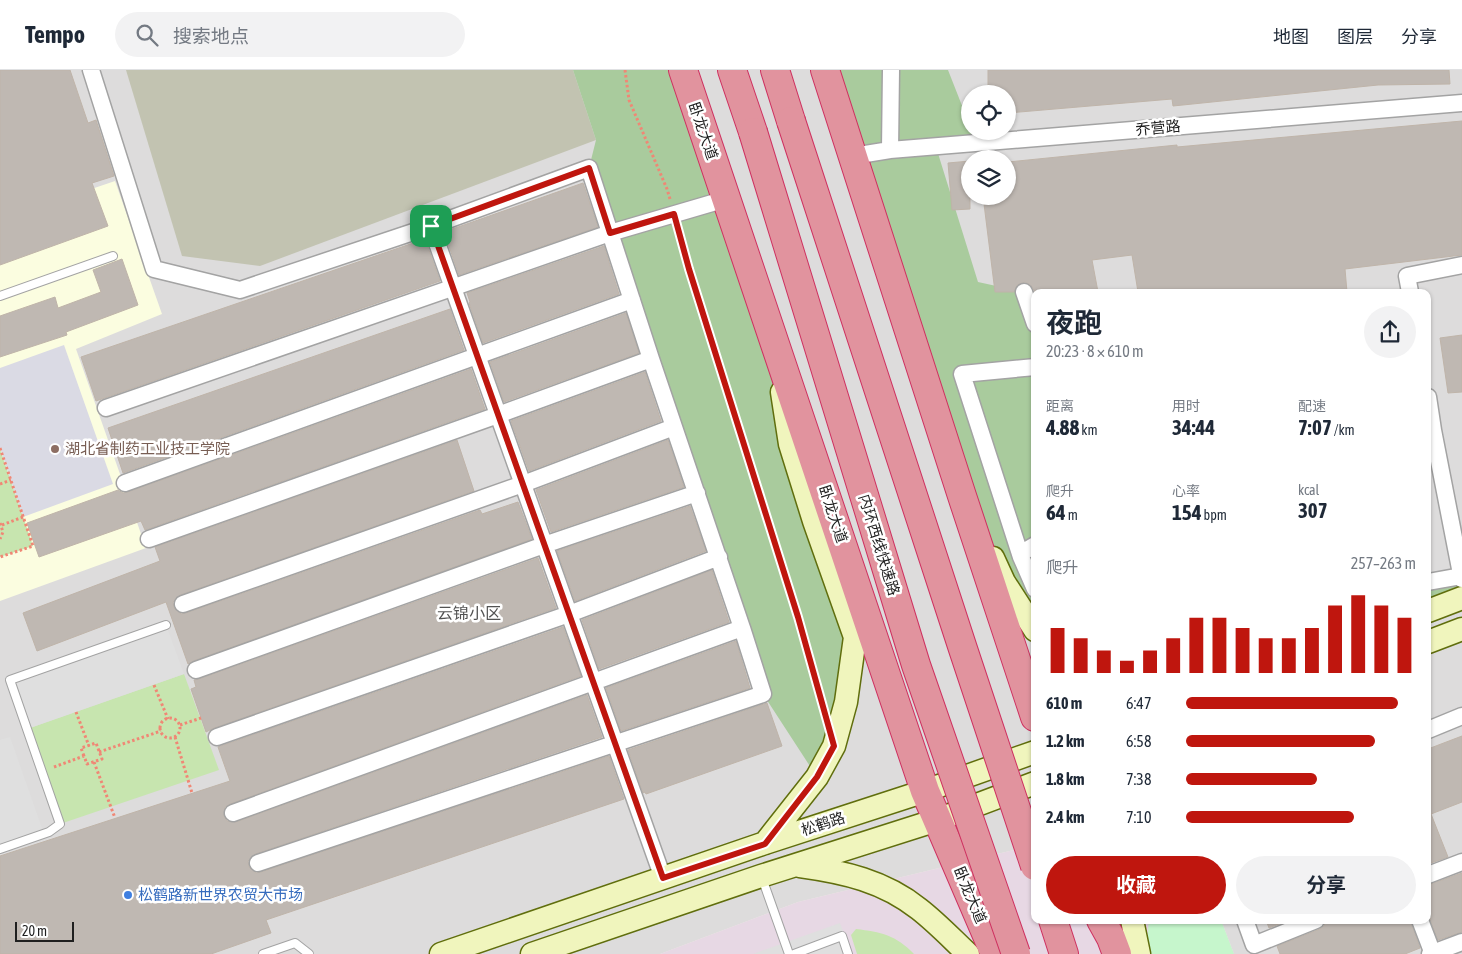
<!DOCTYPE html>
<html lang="zh">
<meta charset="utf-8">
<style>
:root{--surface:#fff;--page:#f2f2f3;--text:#1f2937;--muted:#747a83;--line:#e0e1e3;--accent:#bf160e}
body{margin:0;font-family:"Asap Condensed","Noto Sans SC",sans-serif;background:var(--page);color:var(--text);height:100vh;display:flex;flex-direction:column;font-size:19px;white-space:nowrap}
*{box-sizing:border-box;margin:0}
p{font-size:16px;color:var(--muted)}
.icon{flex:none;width:28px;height:28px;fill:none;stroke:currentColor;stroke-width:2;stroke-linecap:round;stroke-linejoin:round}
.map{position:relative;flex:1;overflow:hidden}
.sheet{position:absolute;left:1031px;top:219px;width:400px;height:635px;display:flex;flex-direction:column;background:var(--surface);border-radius:10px;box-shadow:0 1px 4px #0004}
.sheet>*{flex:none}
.controls{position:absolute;left:961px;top:15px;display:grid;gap:10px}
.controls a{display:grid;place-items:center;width:55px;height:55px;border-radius:50%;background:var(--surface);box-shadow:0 1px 4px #0004;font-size:25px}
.scale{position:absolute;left:15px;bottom:12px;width:59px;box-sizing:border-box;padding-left:5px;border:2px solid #1f1f1f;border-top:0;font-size:14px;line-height:18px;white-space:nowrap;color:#1f1f1f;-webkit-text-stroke:4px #fff;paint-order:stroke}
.pin{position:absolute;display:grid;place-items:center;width:42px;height:42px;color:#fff;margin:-21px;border-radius:10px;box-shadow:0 2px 8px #0006}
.round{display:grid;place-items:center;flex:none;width:52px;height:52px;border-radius:26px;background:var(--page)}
.head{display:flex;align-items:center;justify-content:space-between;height:85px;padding:0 15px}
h1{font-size:28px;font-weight:700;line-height:38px}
.stats{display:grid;grid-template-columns:repeat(3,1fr);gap:8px;height:85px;padding:5px 15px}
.stats div{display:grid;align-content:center}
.stats b{font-size:21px;font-weight:700}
.stats small{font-size:14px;font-weight:400}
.stats p{font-size:14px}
.chart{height:140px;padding:10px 15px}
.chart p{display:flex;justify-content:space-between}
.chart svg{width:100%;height:90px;margin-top:5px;stroke:var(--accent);stroke-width:6}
.primary-button{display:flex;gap:10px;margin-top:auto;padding:10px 15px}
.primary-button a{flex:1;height:58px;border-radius:30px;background:var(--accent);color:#fff;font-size:20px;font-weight:700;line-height:58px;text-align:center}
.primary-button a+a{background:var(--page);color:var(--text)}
ul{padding:0 15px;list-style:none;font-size:16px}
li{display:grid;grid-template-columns:80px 60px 1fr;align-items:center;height:38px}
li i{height:12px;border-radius:6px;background:var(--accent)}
header{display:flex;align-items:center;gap:30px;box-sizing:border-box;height:70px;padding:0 25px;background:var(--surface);border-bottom:1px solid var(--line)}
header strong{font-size:24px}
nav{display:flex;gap:28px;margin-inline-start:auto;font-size:18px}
.search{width:350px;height:45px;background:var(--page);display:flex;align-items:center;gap:12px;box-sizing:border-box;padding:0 18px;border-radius:28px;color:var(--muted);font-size:19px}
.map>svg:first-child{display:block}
.residential{fill:#dddcdc;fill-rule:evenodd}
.industrial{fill:#e7d8e4}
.education{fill:#fbfde0}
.construction{fill:#c2c3b1}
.grass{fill:#c7e5af}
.forest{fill:#a9cb9d}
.park{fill:#c6f6cc}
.parking{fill:#dfdfdf}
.plaza{fill:#dadae4}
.building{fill:#bfb8b2;stroke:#bfb4a9}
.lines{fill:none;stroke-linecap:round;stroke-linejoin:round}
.lane-casing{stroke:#a3a3a3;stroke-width:10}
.street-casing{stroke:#a3a3a3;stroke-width:19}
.secondary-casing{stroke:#606e0d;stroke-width:25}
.highway-casing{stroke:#ce3160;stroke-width:30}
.path{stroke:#f08775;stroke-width:3;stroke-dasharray:2.5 2.5;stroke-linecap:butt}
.lane{stroke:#fff;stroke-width:8}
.street{stroke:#fff;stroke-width:16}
.secondary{stroke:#f0f5bd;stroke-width:22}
.highway{stroke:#e1939e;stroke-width:28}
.highway-bridge-casing{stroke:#ce3160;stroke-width:30;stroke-linecap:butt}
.highway-bridge{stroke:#e1939e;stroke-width:28}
.route-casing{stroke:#fff;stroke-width:10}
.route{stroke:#bf160e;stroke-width:6}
.education-dot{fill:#8d6e63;stroke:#fff;stroke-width:2}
.shop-dot{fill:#3f7fe0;stroke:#fff;stroke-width:2}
.labels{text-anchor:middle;stroke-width:5;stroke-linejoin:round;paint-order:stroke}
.street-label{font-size:15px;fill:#1f1f1f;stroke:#fff}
.education-label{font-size:15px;fill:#785e54;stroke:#fff;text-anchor:start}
.shop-label{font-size:15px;fill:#366cbe;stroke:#fff;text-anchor:start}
.neighbourhood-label{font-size:16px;fill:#525252;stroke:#fff}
</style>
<header>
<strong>Tempo</strong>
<div class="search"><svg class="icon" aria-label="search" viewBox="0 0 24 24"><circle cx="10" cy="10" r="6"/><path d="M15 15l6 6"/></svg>搜索地点</div>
<nav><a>地图</a><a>图层</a><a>分享</a></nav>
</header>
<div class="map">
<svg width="1462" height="884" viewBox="0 0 1462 884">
<rect width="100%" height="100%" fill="#efece5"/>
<!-- residential -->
<path class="residential" d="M0,0h1462v884h-228l-13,-34h207v-628h-393v553l-237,57 -138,52h-660zM970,24h38v37h-38zM970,89h38v37h-38z"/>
<!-- industrial -->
<path class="industrial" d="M1035,775v75h186l13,34h-574l138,-52z"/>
<!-- education -->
<path class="education" d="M115,111l47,133 -86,35 70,199 -146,53v-381z"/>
<!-- construction -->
<path class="construction" d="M126,0h447l23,70 -336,126 -78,-10z"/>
<!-- grass -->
<path class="grass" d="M0,379l33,97 -33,11z
M184,604l35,96 -159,54 -33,-95z
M856,859c25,3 40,6 58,25h-57l-6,-19z"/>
<!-- forest -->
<path class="forest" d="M573,0h110l172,567 -38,140 -54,-83 -174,-526 7,-28z
M825,0h123l22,56v5h2l5,13 -41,3 42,135 46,10 11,32v306l-31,-48z
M1462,509v19l-34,13v-29z"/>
<!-- park -->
<path class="park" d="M1149,850h72l13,34h-83l-4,-13z"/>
<!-- parking -->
<path class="parking" d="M166,555l18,49 -157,55 -17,-49z
M10,667l34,97 -44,15v-109z
M840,853l12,31h-99z"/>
<!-- plaza -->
<path class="plaza" d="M64,275l49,139 -90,33 -23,-69v-80z"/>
<!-- building -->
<path class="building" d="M0,0h70l18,53 8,-3 18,56 -22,7 16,43 -108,39z
M988,0h461l1,14 -72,1 -205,21 -1,-7 -164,14v-19h-20z
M1462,51v134l-117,14 2,23h-209l-6,-37 -40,5 6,32h-63l-4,-7 -6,-3 -8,3 -3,7h-19l-12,-96h25v-34l169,-17v2z
M970,91v48l-18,1 -4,-47z
M583,113l15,44 -139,48 -15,-43z
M425,169l15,42 -344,120 -15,-44z
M604,176l15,48 -136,49 -14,-40 1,-1 -3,-9z
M122,189l16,46 -72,27 1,3 -67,22v-41l55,-19 3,11 43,-16 -8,-22z
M450,239l14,41 -341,123 -15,-45z
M626,243l13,40 -135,49 -14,-40z
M1462,265v57l-14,1 -8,-55z
M471,299l14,40 -340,121 -4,-9 -102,36 -12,-34 91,-33 5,3 5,-1z
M645,302l16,49 -132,50 -18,-50z
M457,370l17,51 -294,104 -7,7 1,6 7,6 5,-1 294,-103 2,4 36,-12 14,37 -339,122 -5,3 -22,-62 -129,49 -14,-38 137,-52 -5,-14z
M668,370l16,47 -133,45 -15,-42z
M690,436l16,45 -131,50 -18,-50z
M538,488l18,50 -342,120 -8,4 -15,-43 5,-2 -2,-7 5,-1z
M712,500l17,52 -130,47 -17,-49z
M563,557l18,49 -351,128 -5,3 -1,9 3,5 9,1 351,-127 15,42 -347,117 -7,7 1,6 7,6 5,-1 348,-116 15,43 -358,121 5,13 -60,21h-211v-98l230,-75 -12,-34z
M736,571l14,47 -129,43 -15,-43z
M767,633l15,43 -136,48 -1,-2 -2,1 -15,-43z
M1462,666v66l-31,12 17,43 -20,7v-115z
M1462,803v59l-24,8 -10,-26v-29z
M1266,850h23l-20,8z
M1326,850h84l10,28 -15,6h-125l-3,-8 43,-17 4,-3z"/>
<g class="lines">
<!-- lane casing -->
<g class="lane-casing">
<path id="lane" d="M0,226l113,-40
M0,779l49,-17 11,-8 -50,-144 156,-55
M762,808l27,76
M263,884l32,-11 14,11
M794,884l48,-18 6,18"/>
</g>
<!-- street casing -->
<g class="street-casing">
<path id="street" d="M91,0l63,199 86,21 191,-64 158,-58 62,191 91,269 -509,185
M890,80l1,-80
M853,86l37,-6 572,-47
M431,156l232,652
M1024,222l11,32
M1410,222l-3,-16 55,-11
M1035,297l-73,7 59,183 14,32
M1428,327l5,33
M106,338l504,-175 116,-34
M1428,362l5,-2 29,149
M125,413l507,-183
M149,469l349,-124 153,-56
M1020,484l15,-9
M1428,512l33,-6
M183,534l340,-120 151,-57
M196,600l348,-125 153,-52
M1428,660l34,-14
M217,667l352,-123 150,-57
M258,793l505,-169 -21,-66
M1428,805l34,-13
M1245,850l9,25 62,-25
M1420,850l13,34
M1430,884l32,-12"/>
</g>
<!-- secondary casing -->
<g class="secondary-casing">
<path id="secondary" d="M993,488l11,24 31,48
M1428,541l34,-13
M1428,572l34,-13
M765,773l52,-66 17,-31 12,-44 9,-65 -41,-116 -24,-77 -8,-52
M800,796c44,6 84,15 119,43 18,14 33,30 49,45
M1132,850l7,34
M441,884l324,-111 160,-52 110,-39
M532,884l229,-78 176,-56 98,-37"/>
</g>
<!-- highway casing -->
<g class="highway-casing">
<path id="highway" d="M683,0l242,721 70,163
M732,0l21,62
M775,0l16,51
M825,0l137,426 73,221
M1053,850l11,34
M1101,850l10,18 6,16"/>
</g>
<!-- path -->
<path class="path" d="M625,0l4,30 38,89 3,10
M678,159l11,40 109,348 25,90
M0,378l33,98 -33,11
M0,414l11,-4
M0,453l3,9 -3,7
M2,455l21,-8
M154,615l14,34
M76,642l13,34
M160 658a10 10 0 1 1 20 0a10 10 0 1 1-20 0Z
M180,655l21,-7
M175,667l17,56
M99,682l62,-21
M94,692l21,56
M54,697l30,-11 3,8 15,-5 -6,-16 -15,5 3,8"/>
<!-- lane -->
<use href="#lane" class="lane"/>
<!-- street -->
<use href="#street" class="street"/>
<!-- secondary -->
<use href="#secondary" class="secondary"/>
<!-- highway -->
<use href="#highway" class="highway"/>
<!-- highway-bridge casing -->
<g class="highway-bridge-casing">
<path id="highway-bridge" d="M791,51l172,528 72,217
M753,62l163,533 100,289"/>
</g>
<!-- highway-bridge -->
<use href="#highway-bridge" class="highway-bridge"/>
</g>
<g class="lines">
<!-- route casing -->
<g class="route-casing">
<path id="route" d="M589,98l21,65 64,-19 15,55 109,348 36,129 -17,31 -52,67 -102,34 -232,-652z"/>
</g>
<!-- route -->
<use href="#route" class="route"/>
</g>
<!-- markers -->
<circle class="education-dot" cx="55" cy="379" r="5"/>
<circle class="shop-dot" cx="128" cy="825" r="5"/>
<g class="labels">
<!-- street labels -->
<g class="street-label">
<text transform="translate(1158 58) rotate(-5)" y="5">乔营路</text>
<text transform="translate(703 61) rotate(71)" y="5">卧龙大道</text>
<text transform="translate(833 444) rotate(72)" y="5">卧龙大道</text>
<text transform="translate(879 475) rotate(73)" y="5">内环西线快速路</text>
<text transform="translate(823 754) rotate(-18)" y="5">松鹤路</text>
<text transform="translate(970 825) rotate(67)" y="5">卧龙大道</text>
</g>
<!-- education labels -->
<g class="education-label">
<text x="65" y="384">湖北省制药工业技工学院</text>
</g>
<!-- shop labels -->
<g class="shop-label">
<text x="138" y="830">松鹤路新世界农贸大市场</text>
</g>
<!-- neighbourhood labels -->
<g class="neighbourhood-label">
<text x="469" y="549">云锦小区</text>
</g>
</g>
</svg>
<div class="controls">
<a><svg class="icon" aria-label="locate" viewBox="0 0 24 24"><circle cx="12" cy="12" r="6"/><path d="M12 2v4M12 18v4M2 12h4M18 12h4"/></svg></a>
<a><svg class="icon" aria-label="layers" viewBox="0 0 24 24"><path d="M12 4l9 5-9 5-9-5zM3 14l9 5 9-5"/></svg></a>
</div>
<div class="scale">20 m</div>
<div class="pin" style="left:431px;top:156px;background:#1e9e55"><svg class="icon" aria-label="arrive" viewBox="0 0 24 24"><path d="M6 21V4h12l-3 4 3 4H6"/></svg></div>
<section class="sheet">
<div class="head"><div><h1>夜跑</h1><p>20:23 · 8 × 610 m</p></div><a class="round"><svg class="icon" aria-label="share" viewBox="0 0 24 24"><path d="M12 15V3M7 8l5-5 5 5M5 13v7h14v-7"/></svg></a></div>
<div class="stats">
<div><p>距离</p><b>4.88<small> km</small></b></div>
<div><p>用时</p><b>34:44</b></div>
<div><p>配速</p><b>7:07<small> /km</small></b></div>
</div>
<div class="stats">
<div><p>爬升</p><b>64<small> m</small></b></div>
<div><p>心率</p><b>154<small> bpm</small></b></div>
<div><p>kcal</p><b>307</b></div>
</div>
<div class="chart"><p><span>爬升</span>257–263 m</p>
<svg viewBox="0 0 160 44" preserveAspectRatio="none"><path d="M5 44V22M15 44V27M25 44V33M35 44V38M45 44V33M55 44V27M65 44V17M75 44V17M85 44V22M95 44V27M105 44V27M115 44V22M125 44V11M135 44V6M145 44V11M155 44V17"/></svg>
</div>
<ul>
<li><b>610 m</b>6:47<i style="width:92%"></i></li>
<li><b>1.2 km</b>6:58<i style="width:82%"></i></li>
<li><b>1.8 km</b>7:38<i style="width:57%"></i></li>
<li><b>2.4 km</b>7:10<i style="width:73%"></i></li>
</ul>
<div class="primary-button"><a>收藏</a><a>分享</a></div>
</section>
</div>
